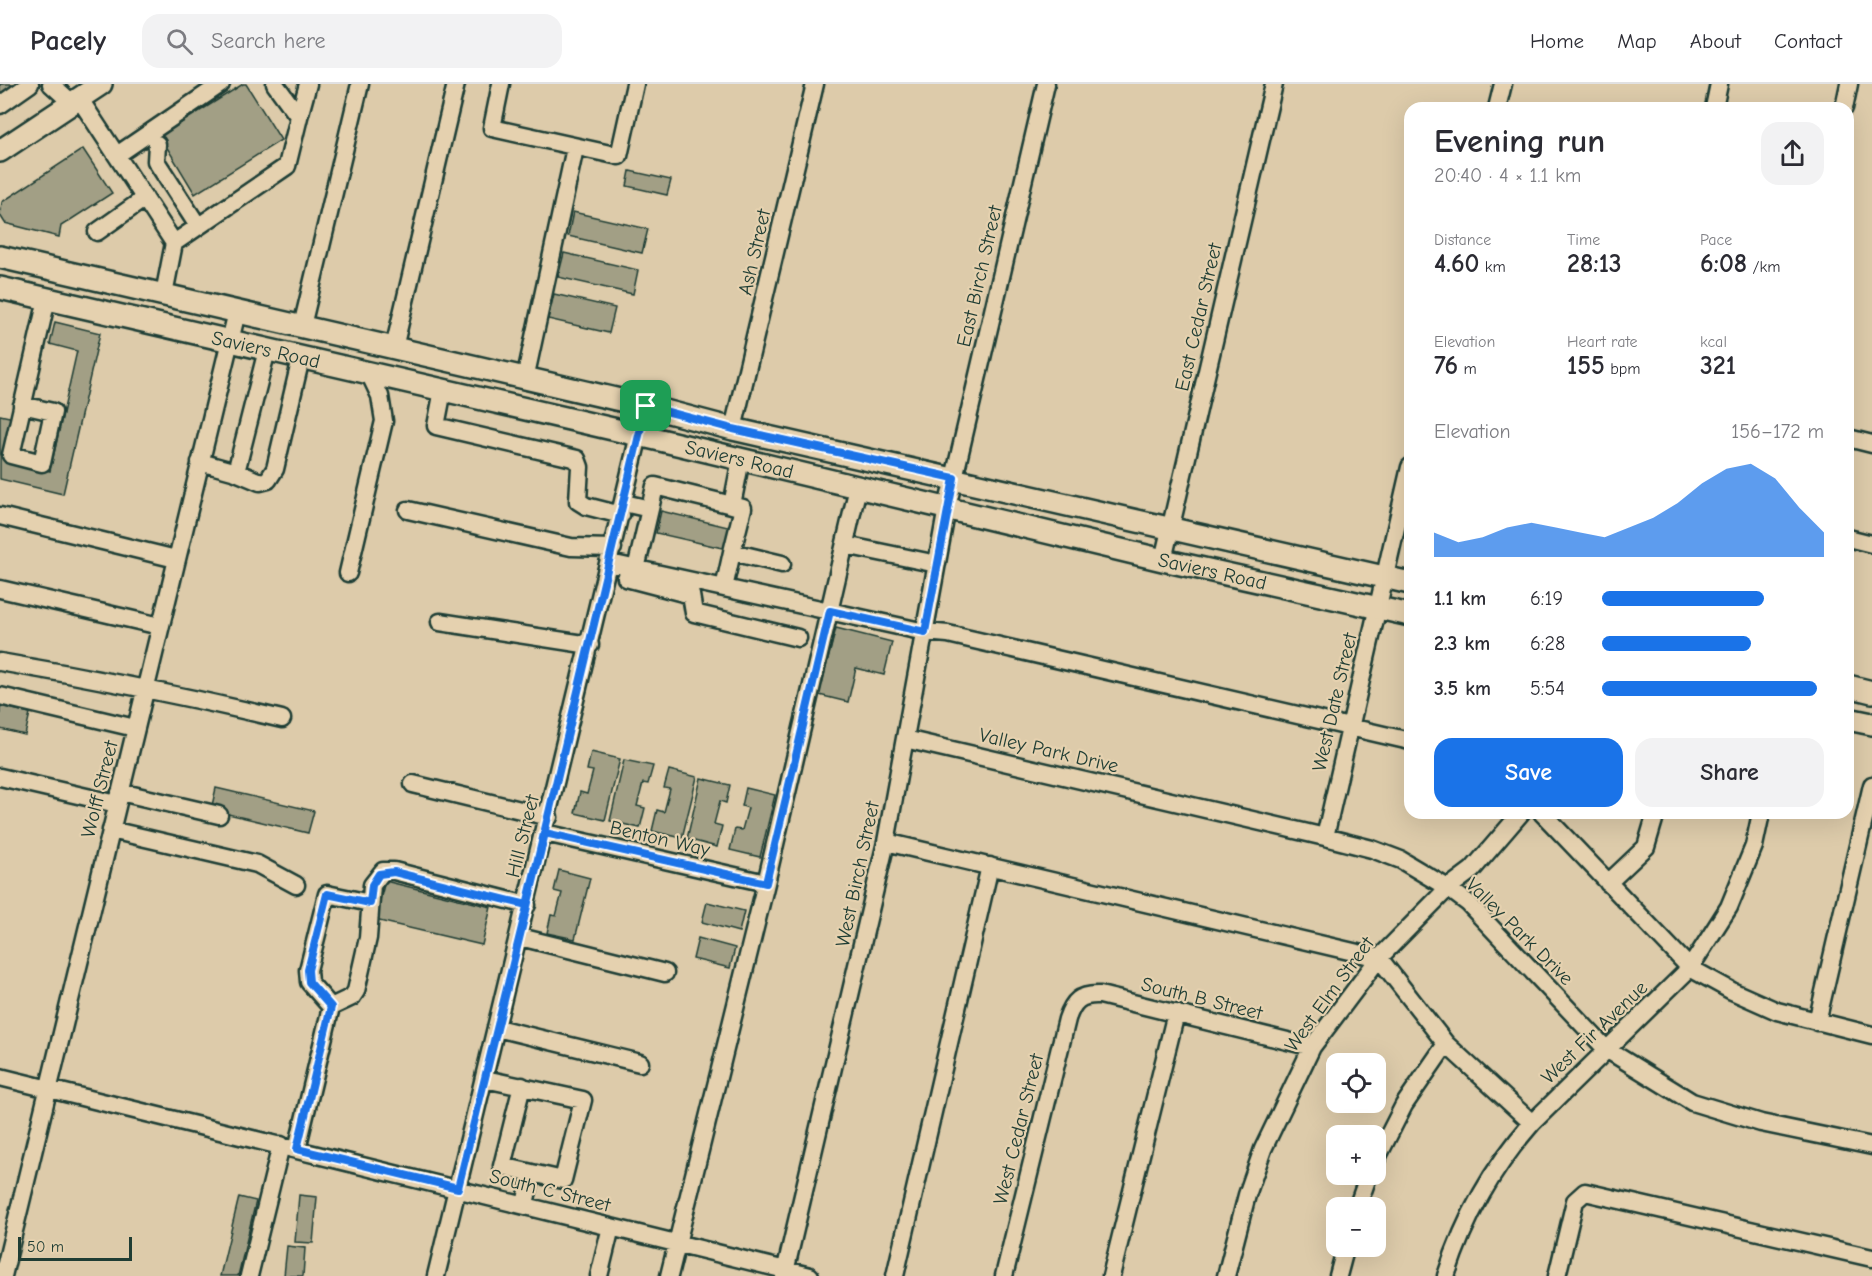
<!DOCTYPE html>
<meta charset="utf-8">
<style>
:root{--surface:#fff;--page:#f2f2f3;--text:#2b2b33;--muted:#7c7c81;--line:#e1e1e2;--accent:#1a73e8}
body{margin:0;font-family:"Comic Neue",sans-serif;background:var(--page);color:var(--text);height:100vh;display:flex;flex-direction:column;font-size:22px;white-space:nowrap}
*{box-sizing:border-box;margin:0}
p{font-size:20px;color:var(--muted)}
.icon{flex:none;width:33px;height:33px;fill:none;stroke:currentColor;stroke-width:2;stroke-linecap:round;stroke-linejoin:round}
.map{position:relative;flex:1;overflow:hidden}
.panel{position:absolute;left:1404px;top:18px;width:450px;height:717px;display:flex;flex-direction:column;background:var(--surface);border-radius:18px;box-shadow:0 6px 24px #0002}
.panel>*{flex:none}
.tools{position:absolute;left:1326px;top:969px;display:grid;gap:12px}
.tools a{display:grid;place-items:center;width:60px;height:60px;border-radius:12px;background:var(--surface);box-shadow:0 6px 24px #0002;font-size:30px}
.scale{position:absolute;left:18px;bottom:15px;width:114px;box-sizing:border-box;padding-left:6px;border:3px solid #1f3d34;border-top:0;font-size:16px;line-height:21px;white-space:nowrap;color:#1f3d34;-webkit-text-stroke:4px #e5d1af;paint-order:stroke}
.pin{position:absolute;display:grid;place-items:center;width:51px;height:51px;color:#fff;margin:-26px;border-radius:12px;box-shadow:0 3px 9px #0006}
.round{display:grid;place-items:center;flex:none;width:63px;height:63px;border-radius:18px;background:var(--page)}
.summary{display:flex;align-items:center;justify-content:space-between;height:102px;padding:0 30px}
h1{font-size:33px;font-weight:700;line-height:45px}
.figures{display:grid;grid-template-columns:repeat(3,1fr);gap:9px;height:102px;padding:6px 30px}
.figures div{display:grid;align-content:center}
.figures b{font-size:26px;font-weight:700}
.figures small{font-size:16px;font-weight:400}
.figures p{font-size:16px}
.chart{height:168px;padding:12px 30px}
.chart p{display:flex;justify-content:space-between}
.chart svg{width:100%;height:108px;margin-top:6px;fill:var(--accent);opacity:.7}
.button{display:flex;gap:12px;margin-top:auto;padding:12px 30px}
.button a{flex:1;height:69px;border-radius:18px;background:var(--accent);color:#fff;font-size:24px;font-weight:700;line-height:69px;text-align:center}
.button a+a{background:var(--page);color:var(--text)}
ul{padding:0 30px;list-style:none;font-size:20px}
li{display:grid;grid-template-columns:96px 72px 1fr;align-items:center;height:45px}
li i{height:15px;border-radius:8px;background:var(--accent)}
header{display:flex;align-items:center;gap:36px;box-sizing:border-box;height:84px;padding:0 30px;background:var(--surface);border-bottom:2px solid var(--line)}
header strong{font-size:28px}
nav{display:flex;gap:33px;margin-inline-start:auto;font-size:21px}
.search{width:420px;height:54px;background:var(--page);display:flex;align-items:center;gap:15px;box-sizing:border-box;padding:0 21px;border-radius:18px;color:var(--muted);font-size:22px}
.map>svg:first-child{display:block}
.building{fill:#a29f85;stroke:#1f3d34;stroke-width:1.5}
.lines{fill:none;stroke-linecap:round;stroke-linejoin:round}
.minor-casing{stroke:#1f3d34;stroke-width:21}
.major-casing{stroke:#1f3d34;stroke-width:26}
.minor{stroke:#e5d1af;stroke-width:16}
.major{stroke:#e5d1af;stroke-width:21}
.route-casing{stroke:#fff;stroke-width:12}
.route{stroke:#1a73e8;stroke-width:8}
.labels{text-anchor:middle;stroke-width:4.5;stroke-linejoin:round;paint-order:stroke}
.street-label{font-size:20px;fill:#1f3d34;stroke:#e5d1af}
</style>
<header>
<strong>Pacely</strong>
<div class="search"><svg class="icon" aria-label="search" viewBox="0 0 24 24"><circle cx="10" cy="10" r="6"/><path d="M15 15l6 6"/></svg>Search here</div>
<nav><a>Home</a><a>Map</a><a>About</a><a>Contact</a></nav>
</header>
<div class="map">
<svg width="1872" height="1192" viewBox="0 0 1872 1192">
<rect width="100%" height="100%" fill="#ddcbaa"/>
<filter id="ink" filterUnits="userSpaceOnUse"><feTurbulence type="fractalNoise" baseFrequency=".0167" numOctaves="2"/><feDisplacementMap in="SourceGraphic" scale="12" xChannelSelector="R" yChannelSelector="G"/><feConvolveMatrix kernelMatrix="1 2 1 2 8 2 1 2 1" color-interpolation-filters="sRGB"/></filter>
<g filter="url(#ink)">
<!-- building -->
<path class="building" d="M0,0h25l-20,15 -5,-7z
M243,0h3l35,56 -86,54 -35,-58z
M83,65l29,44 -51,33 -2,11 -54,-14 -5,-8 2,-13z
M630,87l41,9 -4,15 -40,-9z
M573,128l75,17 -6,24 -74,-17z
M564,169l74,17 -5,24 -75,-17z
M554,210l61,14 -6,25 -61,-14z
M55,238l45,11 -37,161 -63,-15v-64l14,3 -9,42 45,11 27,-120 -27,-7z
M661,427l71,17 -5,21 -71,-16z
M836,544l56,14 -8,33 -28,-7 -8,34 -29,-7z
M0,622l30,7 -5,22 -25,-6z
M591,668l29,7 -15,61 -30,-7 5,-21 7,2 6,-23 -6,-1z
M624,676l29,6 -5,18 -5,-1 -6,23 8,2 -5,20 -30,-7z
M669,686l28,7 -15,61 -30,-7 5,-21 7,2 6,-23 -6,-1z
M701,694l29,7 -4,18 -6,-2 -6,23 8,2 -5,21 -30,-8z
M216,704l98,23 -6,22 -97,-23z
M746,704l29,7 -15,62 -30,-7 5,-21 7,1 6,-22 -6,-2z
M559,786l31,8 -15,61 -28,-6 4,-18 5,1 6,-23 -8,-2z
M385,797l106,26 -9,38 -107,-25z
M707,818l37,9 -5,21 -37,-10z
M698,854l37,10 -5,20 -37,-9z
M299,1111l18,2 -4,46 -18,-1z
M239,1113l17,4 -18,75h-18z
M287,1162l18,2 -2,28h-19z"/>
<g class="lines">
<!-- minor casing -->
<g class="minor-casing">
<path id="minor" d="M51,0l21,19
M501,0l-9,44 127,28 16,-72
M79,14l95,145
M0,21l30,-21
M1497,24l6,-24
M1714,24l5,-24
M1844,24l5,-24
M299,33l9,-33
M157,60l-1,17 42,65
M117,71l104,-71
M97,148l48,-34
M164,210l10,-51 113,-77 12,-49 -24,-33
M302,242l58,-242
M394,264l62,-264
M267,266l-31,122 24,10 8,-2 7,-11 26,-111
M525,295l50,-231
M443,306l-7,36 141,33 3,8 -2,34 8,5 35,9
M22,321l31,7 -11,51 -31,-8 36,-156
M733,345l82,-345
M1848,354l24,6
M200,378l36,10
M624,419l26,6 5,-23 77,19 9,-46
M732,421l11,3 -11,44 50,12
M408,426l163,37 42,1
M0,432l176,43
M1848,454l24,6
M845,461l92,19
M1163,476l111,-476
M610,479l315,69 23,2 462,107
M636,485l14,-60
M348,489l36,-152 -4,-25 -11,-23
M626,494l65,17 3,18 104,25
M724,504l8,-36
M0,505l160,37
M440,538l150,23
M0,578c95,16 189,35 282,57
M0,612l135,32
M905,655l420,98 47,12 29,11 47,28 20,15 138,146 86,53 69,21 111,23
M0,693l117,27
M413,700l136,33
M120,708l99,23
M1542,729l148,155 42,23 45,20 95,24
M111,746l146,34 39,21
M545,749l221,50
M1325,753l85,-370
M886,758l493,116 67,86 86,79
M1608,799l38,-36 10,-34
M520,853l145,36
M331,923l21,-10 4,-6 12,-53 4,-53 11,-14h11l133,34
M331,923l-22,-25 -1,-12 19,-76 43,9
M1817,938l55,-237
M497,944l143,35
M0,993l810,199
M485,995l98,21 -20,80 -31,-7 -7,31
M522,1002l-20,80 30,7
M297,1065l34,-142
M1376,1076l28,-55 42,-61
M1357,1124l12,-34
M3,1192l234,-964
M249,1192l32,-131
M436,1192l210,-870
M599,1192l12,-49
M669,1192l97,-393 92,-396
M784,1192l102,-434 61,-334 99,-424
M895,1192l95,-410
M1004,1192l63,-257c6,-18 13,-25 33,-24l212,52
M1111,1192l65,-263
M1226,1192l21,-81 16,-46 49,-102 67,-89 69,-70 24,-18 49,-57
M1338,1192l8,-30
M1446,1192c19,-59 46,-107 86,-153l158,-155 39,-61 25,-61 7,-33
M1557,1192l18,-75 10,-9 287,66"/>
</g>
<!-- major casing -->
<g class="major-casing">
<g id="major">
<path d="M0,67l101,-67"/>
<path d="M0,173l646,149 87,23 677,154"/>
<path id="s1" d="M0,204l656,151 507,121 247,55"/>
<path d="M1848,602l24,6"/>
<path d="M1848,635l24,5"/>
</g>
</g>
<!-- minor -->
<use href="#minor" class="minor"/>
<!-- major -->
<use href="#major" class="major"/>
</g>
</g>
<g class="lines" filter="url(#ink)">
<!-- route casing -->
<g class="route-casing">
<path id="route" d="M646,322l-119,499 -133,-33 -15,2 -7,11 -2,18 -43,-9 -19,76 1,12 22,25 -34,142 161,39 87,-355 221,50 64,-272 95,21 29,-154 -221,-49 -87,-23"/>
</g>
<!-- route -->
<use href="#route" class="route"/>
</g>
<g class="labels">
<!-- street labels -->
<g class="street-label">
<text transform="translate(754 168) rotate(-77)" y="7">Ash Street</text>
<text transform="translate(979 192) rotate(-77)" y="7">East Birch Street</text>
<text transform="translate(1198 233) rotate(-77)" y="7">East Cedar Street</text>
<text dy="7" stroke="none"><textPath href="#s1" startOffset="273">Saviers Road</textPath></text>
<text dy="7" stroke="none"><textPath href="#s1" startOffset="759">Saviers Road</textPath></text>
<text dy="7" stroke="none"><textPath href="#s1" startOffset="1245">Saviers Road</textPath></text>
<text transform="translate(1334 618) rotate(-77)" y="7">West Date Street</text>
<text transform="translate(1049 666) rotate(13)" y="7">Valley Park Drive</text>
<text transform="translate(99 705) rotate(-76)" y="7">Wolff Street</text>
<text transform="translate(522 752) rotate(-76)" y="7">Hill Street</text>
<text transform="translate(660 754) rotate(13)" y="7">Benton Way</text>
<text transform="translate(857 790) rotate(-78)" y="7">West Birch Street</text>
<text transform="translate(1520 847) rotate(45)" y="7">Valley Park Drive</text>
<text transform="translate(1329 910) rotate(-54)" y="7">West Elm Street</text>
<text transform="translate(1202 914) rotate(14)" y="7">South B Street</text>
<text transform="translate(1594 948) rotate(-44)" y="7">West Fir Avenue</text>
<text transform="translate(1018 1045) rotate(-76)" y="7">West Cedar Street</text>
<text transform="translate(550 1106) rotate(14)" y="7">South C Street</text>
</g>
</g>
</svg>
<div class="tools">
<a><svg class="icon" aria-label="locate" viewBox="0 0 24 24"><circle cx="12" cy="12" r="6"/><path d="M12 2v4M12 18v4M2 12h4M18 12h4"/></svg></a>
<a>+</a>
<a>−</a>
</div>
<div class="scale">50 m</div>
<div class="pin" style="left:646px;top:322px;background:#1e9e55"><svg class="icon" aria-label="arrive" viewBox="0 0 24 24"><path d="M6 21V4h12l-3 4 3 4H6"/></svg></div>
<section class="panel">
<div class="summary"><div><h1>Evening run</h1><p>20:40 · 4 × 1.1 km</p></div><a class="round"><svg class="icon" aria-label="share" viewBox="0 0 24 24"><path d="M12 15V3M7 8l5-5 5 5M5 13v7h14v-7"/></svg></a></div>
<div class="figures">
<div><p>Distance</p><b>4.60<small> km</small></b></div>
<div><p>Time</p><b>28:13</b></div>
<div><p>Pace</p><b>6:08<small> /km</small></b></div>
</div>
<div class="figures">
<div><p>Elevation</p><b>76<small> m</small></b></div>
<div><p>Heart rate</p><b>155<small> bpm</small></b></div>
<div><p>kcal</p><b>321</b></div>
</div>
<div class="chart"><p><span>Elevation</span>156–172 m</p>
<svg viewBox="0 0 160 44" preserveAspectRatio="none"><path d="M0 44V34L10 38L20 36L30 32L40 30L50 32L60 34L70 36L80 32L90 28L100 22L110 14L120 8L130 6L140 12L150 24L160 34V44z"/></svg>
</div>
<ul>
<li><b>1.1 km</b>6:19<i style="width:73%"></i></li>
<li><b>2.3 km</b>6:28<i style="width:67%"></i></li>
<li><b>3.5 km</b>5:54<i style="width:97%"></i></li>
</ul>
<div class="button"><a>Save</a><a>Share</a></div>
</section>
</div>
